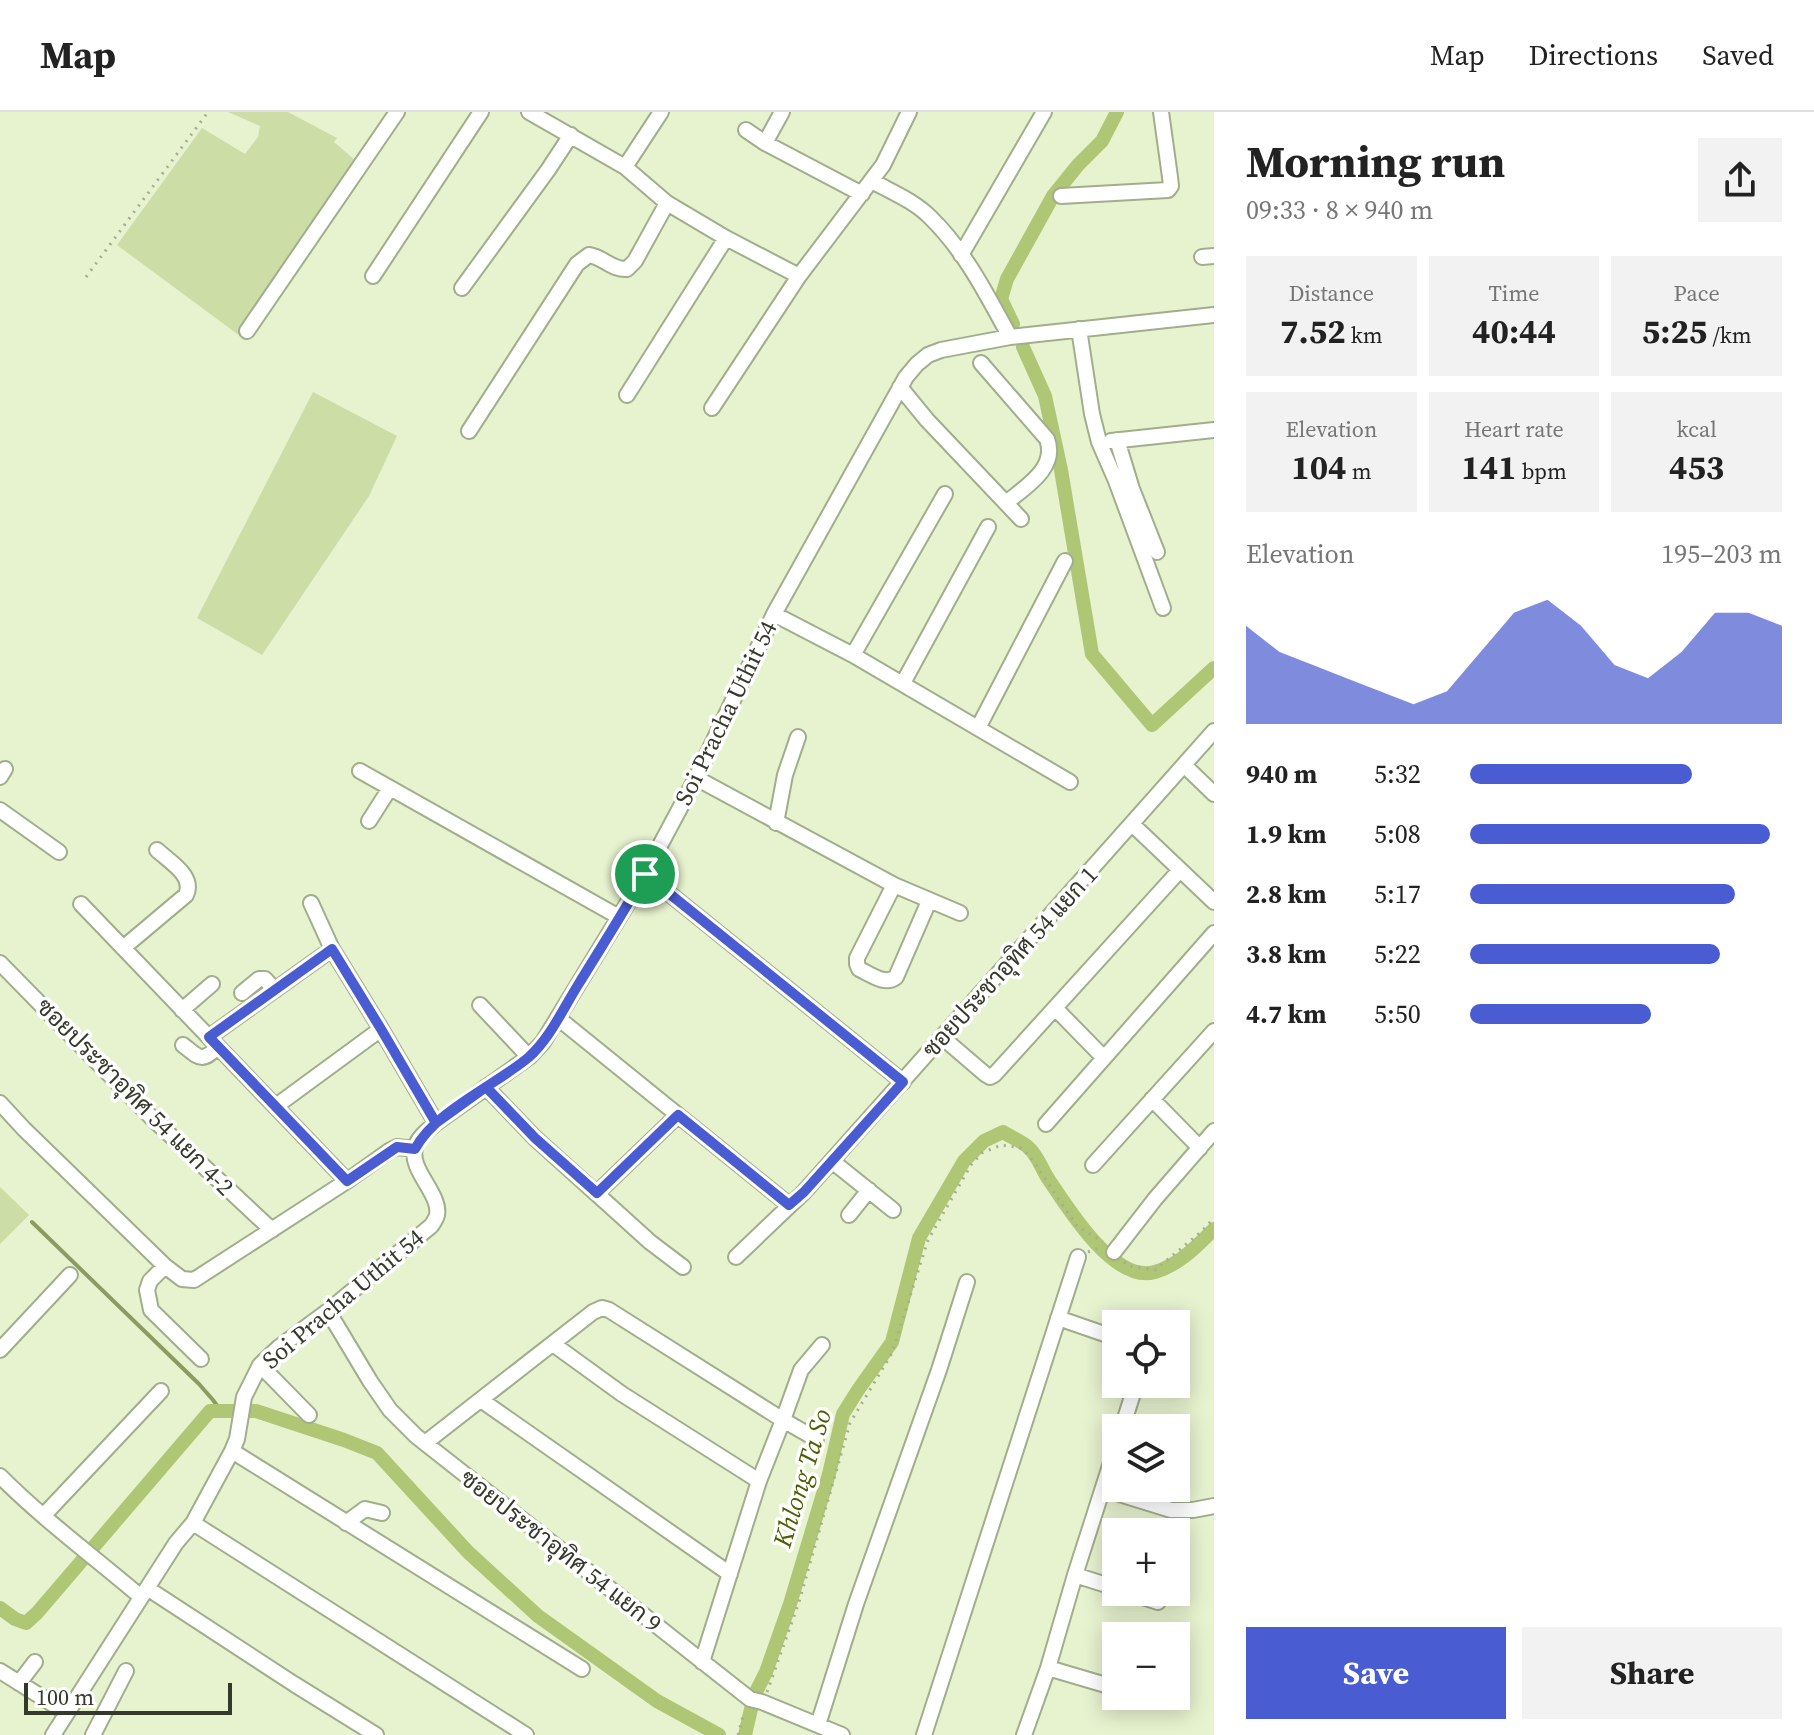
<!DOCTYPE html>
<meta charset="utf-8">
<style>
:root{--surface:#fff;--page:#f2f2f2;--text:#222;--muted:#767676;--line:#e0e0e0;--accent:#495cd1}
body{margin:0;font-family:"Source Serif 4",Sarabun,serif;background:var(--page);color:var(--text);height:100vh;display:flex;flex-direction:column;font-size:30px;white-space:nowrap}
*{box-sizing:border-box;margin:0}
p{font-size:26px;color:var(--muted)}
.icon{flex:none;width:44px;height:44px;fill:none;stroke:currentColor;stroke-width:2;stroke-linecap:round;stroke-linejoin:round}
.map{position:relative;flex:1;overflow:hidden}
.drawer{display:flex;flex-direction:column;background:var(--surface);width:600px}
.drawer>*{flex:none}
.tools{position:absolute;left:1102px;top:1198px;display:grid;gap:16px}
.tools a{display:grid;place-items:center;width:88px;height:88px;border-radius:0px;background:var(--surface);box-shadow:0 4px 20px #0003;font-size:40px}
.scale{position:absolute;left:24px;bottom:20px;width:208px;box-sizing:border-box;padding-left:8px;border:4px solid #35392b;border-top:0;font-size:22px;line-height:28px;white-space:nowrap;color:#35392b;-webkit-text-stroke:6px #fff;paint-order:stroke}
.pin{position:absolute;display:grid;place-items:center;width:68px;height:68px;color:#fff;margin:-34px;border:4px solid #fff;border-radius:50%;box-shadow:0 2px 8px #0007}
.round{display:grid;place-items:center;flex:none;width:84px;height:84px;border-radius:0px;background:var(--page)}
.head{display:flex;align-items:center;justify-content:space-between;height:136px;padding:0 32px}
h1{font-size:44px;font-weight:700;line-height:60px}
.metrics{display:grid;grid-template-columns:repeat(3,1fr);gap:12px;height:136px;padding:8px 32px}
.metrics div{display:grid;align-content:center;border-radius:0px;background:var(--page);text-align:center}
.metrics b{font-size:34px;font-weight:700}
.metrics small{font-size:22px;font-weight:400}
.metrics p{font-size:22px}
.chart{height:224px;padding:16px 32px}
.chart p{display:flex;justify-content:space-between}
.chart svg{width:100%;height:144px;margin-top:8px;fill:var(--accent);opacity:.7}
.action{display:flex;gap:16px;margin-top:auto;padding:16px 32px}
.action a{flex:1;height:92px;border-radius:0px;background:var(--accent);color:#fff;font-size:32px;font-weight:700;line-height:92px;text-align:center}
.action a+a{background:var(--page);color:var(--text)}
ul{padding:0 32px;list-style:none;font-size:26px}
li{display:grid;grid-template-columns:128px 96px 1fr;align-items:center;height:60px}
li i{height:20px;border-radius:10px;background:var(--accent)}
header{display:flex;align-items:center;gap:48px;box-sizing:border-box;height:112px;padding:0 40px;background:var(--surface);border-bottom:2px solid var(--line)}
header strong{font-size:38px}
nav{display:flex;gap:44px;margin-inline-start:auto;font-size:28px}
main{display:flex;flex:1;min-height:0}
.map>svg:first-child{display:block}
.green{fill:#ccdda6}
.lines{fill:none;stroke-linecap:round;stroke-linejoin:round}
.stream{stroke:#8a9c5f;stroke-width:4}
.canal{stroke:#afc675;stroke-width:14}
.minor-casing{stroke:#a2ad8c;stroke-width:18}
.path{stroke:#a5ad92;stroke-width:3;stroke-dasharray:2 6;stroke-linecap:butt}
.minor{stroke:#fff;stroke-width:14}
.route-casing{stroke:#fff;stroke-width:16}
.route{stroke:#495cd1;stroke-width:10}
.labels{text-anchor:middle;stroke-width:7;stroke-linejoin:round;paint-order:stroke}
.street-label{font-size:24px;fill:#35392b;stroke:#fff}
.water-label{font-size:26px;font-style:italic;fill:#4c5f00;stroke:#fff}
</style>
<header>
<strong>Map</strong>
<nav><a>Map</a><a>Directions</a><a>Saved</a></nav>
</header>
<main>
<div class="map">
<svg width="1214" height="1623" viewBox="0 0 1214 1623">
<rect width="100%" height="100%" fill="#e7f2cf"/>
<!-- green -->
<path class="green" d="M228,0h60l49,26 -3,4 30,26 -120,171 -127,-94 85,-117 43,26 13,-17 2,-11z
M313,280l84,44 -28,60 -107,159 -65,-37z
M0,1075l29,28 -29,29z"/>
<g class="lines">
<!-- stream -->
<path class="stream" d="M32,1110l167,162 14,16 8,11"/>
<!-- canal -->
<path class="canal" d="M1013,212l-12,-25 6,-20 46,-83 25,-31 24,-24 15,-29
M1023,235l22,49 16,74 31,184 60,71 62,-57
M0,1496l15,11 11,4 11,-10 173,-202h46l88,29 33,13 91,99 70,64 119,85 62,34
M745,1623l9,-39 12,-24 24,-68 39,-130 14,-60 15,-24 34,-48 27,-104 45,-77 20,-20 19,-9c8,5 20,10 26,16 9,8 13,22 20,32 19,28 65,104 106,92 24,-7 42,-26 59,-43"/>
<!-- minor casing -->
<g class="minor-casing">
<path id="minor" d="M529,0l96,55 42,36 59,35 73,38
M746,18l19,13 97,51
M765,31l17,-31
M625,55l36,-55
M872,69c20,11 42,20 58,36 35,34 57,78 80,120
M1061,84l107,-6 3,-4 -1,-9 -9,-65
M961,143l83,-143
M1202,145l12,-1
M373,164l108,-164
M462,176l86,-118 23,-35
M1079,217l13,85 7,28 17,39 47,127
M247,219l150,-219
M981,251l66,76c11,29 -22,48 -41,64
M900,275l27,33 94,99
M627,283l99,-157
M712,296l87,-132 84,-111 26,-53
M469,319l108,-167 12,-9c14,2 23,15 38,14l8,-8 32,-58
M1117,328l15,49 25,63
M1111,329l103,-11
M774,502l79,41 217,127
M853,543l92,-161
M903,571l85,-156
M978,616l87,-167
M1184,653l30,29
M360,659l259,146
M0,665l5,-8
M696,666l198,107 66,28
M0,698l59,42
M369,709l21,-33
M776,711l9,-48 13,-38
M1132,712l82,78
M645,762l258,208
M894,773l-37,73v6l2,5c11,5 26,17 37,8l33,-76
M311,791l21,46 49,80 55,94
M81,792l266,277
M123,836l63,-53c9,-19 -16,-33 -29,-45
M0,851l155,158 117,109
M242,881l17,-14h6l10,11
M480,893l49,52
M1055,896l49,50
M182,898l30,-26
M558,906l231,187
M209,925l123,-88
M943,926l42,36 5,3 4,-2 186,-205
M183,933c17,13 18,18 35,2
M486,975l49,51 115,104 33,25
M1152,987l48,49
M0,991l24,26 141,137 17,13 12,1 153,-99 42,-30 8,-4 18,2
M276,994l105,-77
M1046,1012l168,-191
M832,1049l61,49
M1093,1053l121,-134
M597,1081l81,-78
M849,1103l20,-25
M1114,1140l41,-53 59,-68
M736,1145l68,-65 410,-461
M165,1154l-15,15 -3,9 4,20 50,49
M328,1199l42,70 20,29 26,26 334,263 12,3 80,33
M1058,1206l58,20
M553,1232l69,50 137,87
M0,1238l70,-75
M260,1253l49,50
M481,1288l249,174
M1122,1316l14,-44
M425,1331l168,-131 9,-4 7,2 174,110 18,-50 21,-25
M232,1339l350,218
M0,1364c44,44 94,81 141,121
M1103,1377l68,21h22l21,-4
M44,1403l117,-124
M193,1411l333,212
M346,1411l19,-14 17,4
M1075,1463l41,13
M147,1476l147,96 82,51
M1127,1480l31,10
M702,1550l57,-181 24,-61 33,19
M1048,1556l68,20
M0,1559l67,42
M19,1571l16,-21
M818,1613l38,-121 83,-234 28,-88
M53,1623l123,-192 17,-20 39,-72 5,-12 7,-42 16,-32 18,-17 50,-37 103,-85c1,-1 6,-9 6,-11 4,-21 -28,-45 -22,-67 3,-11 13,-18 21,-25l93,-66 14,-15 97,-159 56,-105 78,-164 132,-237 11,-13 11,-9 13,-5 69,-13 204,-22
M93,1623l33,-64
M924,1623l154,-478
M1024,1623l24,-67 27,-93 41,-128"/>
</g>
<!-- path -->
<path class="path" d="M86,165l122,-165
M1088,1140l15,-6
M1124,1150l5,4 26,4 46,-38 13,-14
M767,1580l32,-90 51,-179 42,-70 36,-113 43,-75 11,-12 19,-8 21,3 12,14 42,63 27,17
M738,1623l6,-23"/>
<!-- minor -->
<use href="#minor" class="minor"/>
</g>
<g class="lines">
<!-- route casing -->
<g class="route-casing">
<path id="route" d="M645,762c-21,38 -45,75 -67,111 -15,24 -28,53 -49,72 -33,28 -94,54 -114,92l-18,-2 -50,34 -138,-144 123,-88 49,80 55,94 50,-36 49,51 62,55 81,-78 111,90 15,-13 99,-110 -258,-208"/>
</g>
<!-- route -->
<use href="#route" class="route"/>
</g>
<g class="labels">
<!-- street labels -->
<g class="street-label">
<text transform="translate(726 601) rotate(-64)" y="8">Soi Pracha Uthit 54</text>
<text transform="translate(1010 850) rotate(-48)" y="8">ซอยประชาอุทิศ 54 แยก 1</text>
<text transform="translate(135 985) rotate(45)" y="8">ซอยประชาอุทิศ 54 แยก 4-2</text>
<text transform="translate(343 1187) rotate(-40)" y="8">Soi Pracha Uthit 54</text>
<text transform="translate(561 1439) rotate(38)" y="8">ซอยประชาอุทิศ 54 แยก 9</text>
</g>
<!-- water labels -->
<g class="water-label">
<text transform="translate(802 1366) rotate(-73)" y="9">Khlong Ta So</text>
</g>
</g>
</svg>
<div class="tools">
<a><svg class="icon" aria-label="locate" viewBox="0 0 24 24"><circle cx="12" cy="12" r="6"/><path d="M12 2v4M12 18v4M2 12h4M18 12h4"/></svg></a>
<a><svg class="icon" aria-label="layers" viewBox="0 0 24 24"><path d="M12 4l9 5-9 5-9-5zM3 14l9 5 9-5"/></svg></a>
<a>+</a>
<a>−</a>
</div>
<div class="scale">100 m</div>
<div class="pin" style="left:645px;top:762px;background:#1e9e55"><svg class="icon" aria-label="arrive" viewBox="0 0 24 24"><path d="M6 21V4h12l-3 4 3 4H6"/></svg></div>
</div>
<section class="drawer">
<div class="head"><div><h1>Morning run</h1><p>09:33 · 8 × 940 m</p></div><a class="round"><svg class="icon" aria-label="share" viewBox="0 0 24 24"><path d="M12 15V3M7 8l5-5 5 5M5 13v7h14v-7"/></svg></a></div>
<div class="metrics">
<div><p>Distance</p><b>7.52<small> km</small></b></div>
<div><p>Time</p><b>40:44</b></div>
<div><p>Pace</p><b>5:25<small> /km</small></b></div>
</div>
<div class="metrics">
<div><p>Elevation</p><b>104<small> m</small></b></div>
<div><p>Heart rate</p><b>141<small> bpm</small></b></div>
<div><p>kcal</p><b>453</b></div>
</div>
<div class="chart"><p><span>Elevation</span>195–203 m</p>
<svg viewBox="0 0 160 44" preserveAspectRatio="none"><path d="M0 44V14L10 22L20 26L30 30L40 34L50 38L60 34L70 22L80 10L90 6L100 14L110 26L120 30L130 22L140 10L150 10L160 14V44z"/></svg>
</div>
<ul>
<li><b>940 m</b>5:32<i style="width:71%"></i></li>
<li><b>1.9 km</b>5:08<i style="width:96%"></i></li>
<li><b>2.8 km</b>5:17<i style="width:85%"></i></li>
<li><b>3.8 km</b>5:22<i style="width:80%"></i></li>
<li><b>4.7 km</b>5:50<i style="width:58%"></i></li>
</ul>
<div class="action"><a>Save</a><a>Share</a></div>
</section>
</main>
